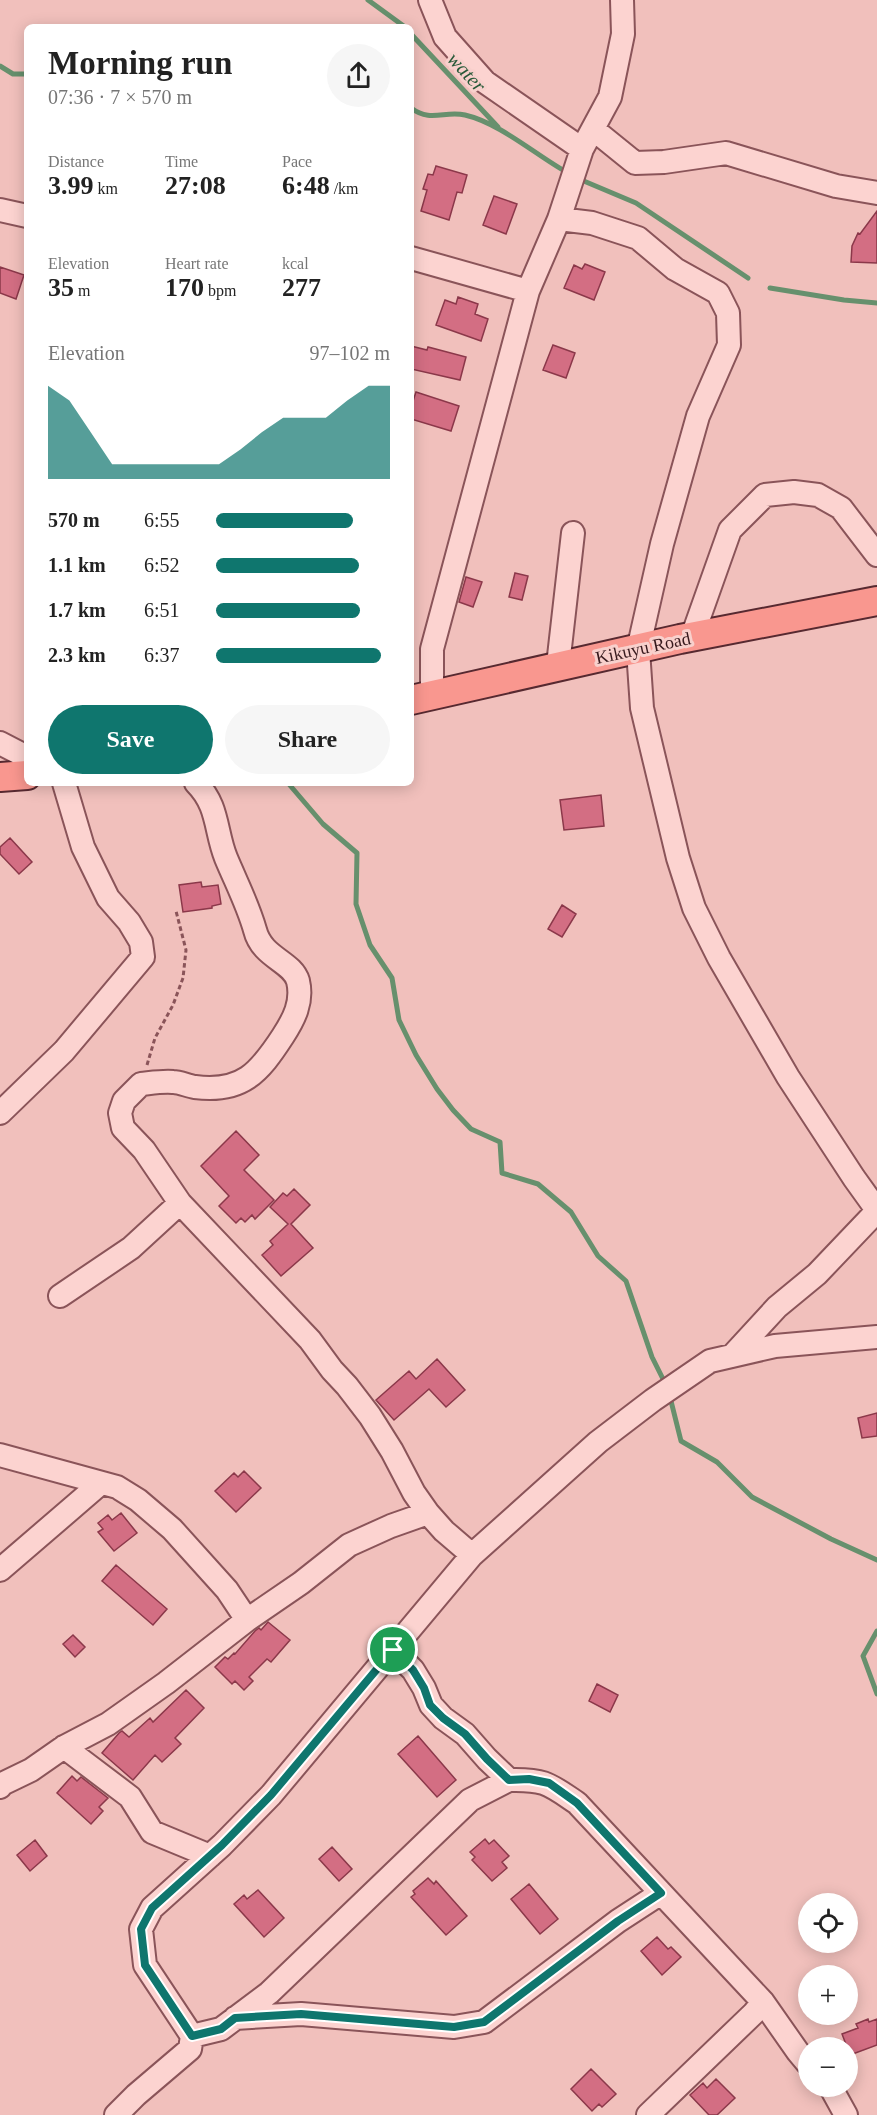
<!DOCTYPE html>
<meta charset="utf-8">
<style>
:root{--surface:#fff;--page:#f6f6f6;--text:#222;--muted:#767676;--accent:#0f766e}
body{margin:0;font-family:"Times New Roman",serif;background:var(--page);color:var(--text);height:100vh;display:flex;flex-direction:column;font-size:22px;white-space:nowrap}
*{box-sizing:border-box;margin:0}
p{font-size:20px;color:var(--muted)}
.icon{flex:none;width:33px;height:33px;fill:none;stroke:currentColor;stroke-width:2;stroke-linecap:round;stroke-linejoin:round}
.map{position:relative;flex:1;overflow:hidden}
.drawer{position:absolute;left:24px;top:24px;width:390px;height:762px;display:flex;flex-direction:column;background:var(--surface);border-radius:9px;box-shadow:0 3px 15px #0003}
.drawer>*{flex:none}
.tools{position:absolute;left:798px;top:1893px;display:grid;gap:12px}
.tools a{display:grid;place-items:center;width:60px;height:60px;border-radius:50%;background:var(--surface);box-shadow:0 3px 15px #0003;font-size:30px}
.pin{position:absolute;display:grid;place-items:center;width:51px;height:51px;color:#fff;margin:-26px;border:3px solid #fff;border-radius:50%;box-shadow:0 2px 6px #0007}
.round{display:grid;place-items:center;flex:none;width:63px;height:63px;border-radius:32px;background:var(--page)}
.head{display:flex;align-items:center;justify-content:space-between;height:102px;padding:0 24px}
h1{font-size:33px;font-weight:700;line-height:45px}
.stats{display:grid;grid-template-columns:repeat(3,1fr);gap:9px;height:102px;padding:6px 24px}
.stats div{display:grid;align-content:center}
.stats b{font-size:26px;font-weight:700}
.stats small{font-size:16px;font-weight:400}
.stats p{font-size:16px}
.chart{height:168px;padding:12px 24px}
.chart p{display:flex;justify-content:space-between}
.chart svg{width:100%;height:108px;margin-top:6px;fill:var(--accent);opacity:.7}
.cta{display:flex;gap:12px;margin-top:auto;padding:12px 24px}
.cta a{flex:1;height:69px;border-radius:36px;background:var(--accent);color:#fff;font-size:24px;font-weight:700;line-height:69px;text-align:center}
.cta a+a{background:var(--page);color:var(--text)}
ul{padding:0 24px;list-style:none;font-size:20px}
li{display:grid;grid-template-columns:96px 72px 1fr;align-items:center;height:45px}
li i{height:15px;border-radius:8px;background:var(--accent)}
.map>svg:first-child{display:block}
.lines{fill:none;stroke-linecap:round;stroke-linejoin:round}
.stream{stroke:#67906d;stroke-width:5}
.building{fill:#d36e83;stroke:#8b384a;stroke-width:1.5}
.minor-casing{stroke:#8a5459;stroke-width:26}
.major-casing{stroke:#572930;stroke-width:32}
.path{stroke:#8a5459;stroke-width:3;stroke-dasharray:4.5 3;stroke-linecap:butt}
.minor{stroke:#fcd3d0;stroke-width:22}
.major{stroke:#f9978f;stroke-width:28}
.route-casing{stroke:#fff;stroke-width:12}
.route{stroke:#0f766e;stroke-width:8}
.labels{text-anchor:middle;stroke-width:6;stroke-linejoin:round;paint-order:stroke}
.street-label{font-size:18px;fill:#381a1e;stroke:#f8d0cc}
.water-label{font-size:20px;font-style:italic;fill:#285938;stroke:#f8d0cc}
</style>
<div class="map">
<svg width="877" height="2115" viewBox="0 0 877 2115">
<rect width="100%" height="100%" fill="#f1c0bc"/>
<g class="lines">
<!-- stream -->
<path class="stream" d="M368,0l37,27
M411,34l87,93
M0,66l13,8h14
M411,108c20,15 34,2 54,7 35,8 72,41 103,58
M579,179l57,24 112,75
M770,288l74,12 33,3
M288,783l35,41 34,29 -1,51 14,41 22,33 7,42 17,35 21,34 16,21 18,19 29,13 2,31 36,11 33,28 27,44 28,25 26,76 14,28
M670,1397l11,44 36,21 35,35 79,42 46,21
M877,1631l-14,25 14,38"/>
</g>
<!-- building -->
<path class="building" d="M436,166l31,9 -5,18 -5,-1 -8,28 -28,-9 6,-21 -4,-1 5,-15 5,1z
M494,196l23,8 -11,30 -23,-9z
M877,211v52l-26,-1 1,-16 6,-13 2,1z
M585,264l20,8 -11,28 -30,-12 10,-23 8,4z
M0,267l24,8 -8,24 -16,-6z
M458,297l20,7 -3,10 13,5 -7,22 -45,-16 9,-25 11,4z
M553,345l22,8 -9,25 -23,-8z
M411,346l16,4 1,-3 38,10 -6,23 -49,-11z
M416,392l43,14 -8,25 -40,-12v-12z
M515,573l13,3 -6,24 -13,-3z
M466,577l16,5 -9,25 -14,-5z
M601,795l3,31 -40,4 -4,-30z
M10,838l22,24 -13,12 -19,-20v-7z
M201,882l1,5 16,-2 3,19 -9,2v2l-29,4 -4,-27z
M562,905l14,9 -14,23 -14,-8z
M236,1131l23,24 -15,15 30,30 -19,19 -3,-4 -7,7 -4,-4 -5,5 -17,-17 10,-10 -28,-30z
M294,1189l16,16 -19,19 22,24 -32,28 -19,-21 11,-10 -3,-4 18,-17 -18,-17 13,-14 4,3z
M437,1359l28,31 -19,17 -17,-18 -35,31 -18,-20 33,-29 7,8z
M877,1413v23l-15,2 -4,-20z
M244,1471l17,17 -25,24 -21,-21 19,-18 4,4z
M121,1513l16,20 -23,18 -16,-19 5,-3 -5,-6 10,-8 4,5z
M116,1565l51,44 -14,16 -51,-44z
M268,1622l22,18 -19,22 -4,-3 -18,18 4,4 -9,9 -9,-9 -3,3 -17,-17 10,-10 3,2 6,-6 1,1 20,-23 4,-3 2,2z
M73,1635l12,12 -10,10 -12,-13z
M597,1684l21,11 -8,17 -21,-11z
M186,1690l18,18 -29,30 6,6 -19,18 -7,-7 -22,25 -31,-27 17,-20 3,-2 7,6 21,-19 3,4z
M418,1736l38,44 -19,17 -39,-43z
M72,1776l5,5 4,-4 27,21 -9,9 4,4 -12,13 -34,-31z
M485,1839l4,5 5,-4 15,16 -7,6 5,6 -15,13 -20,-21 3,-3 -5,-5z
M35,1840l12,16 -17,15 -13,-16z
M332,1847l20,22 -13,12 -20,-22z
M428,1878l6,6 2,-3 31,35 -21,19 -35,-38 4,-3 -2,-3z
M529,1884l29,35 -18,15 -29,-35z
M258,1890l26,28 -20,19 -30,-33 10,-9 3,4z
M657,1937l11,12 3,-2 10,10 -19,18 -21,-24z
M868,2019l1,3 8,-3v26l-27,10 -8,-21 16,-6 -2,-4z
M591,2069l25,25 -14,13 -3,-3 -7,7 -21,-22z
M716,2079l19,19 -18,17h-8l-19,-20 13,-12 4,5z"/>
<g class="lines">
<!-- minor casing -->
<g class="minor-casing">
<path id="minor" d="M430,0l15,37 40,45 97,67
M593,129l42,34 29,-1 62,-9 110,33 41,7
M0,210l27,6
M559,219l33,4 46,15 37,31 43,24 10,20 1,32 -31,71 -36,128 -24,106 4,58 36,150 16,50 25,50 69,119 66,101 23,32
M411,258l117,33
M692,637l38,-107 35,-35 29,-3 24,3 23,13 36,47
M558,665l15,-132
M432,695v-46l96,-358 31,-72 23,-70 28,-52 13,-63 -1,-34
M0,743l27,14
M196,783c23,23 19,48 30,75 10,24 22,47 29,72 7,28 37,31 43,51 5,21 -4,38 -15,55 -24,37 -41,57 -88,51 -7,-1 -15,-5 -22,-5 -10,-1 -22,1 -32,2l-17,17 -4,12 3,15 21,22 36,53 130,137 22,30 15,16 23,30 22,35 22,42 14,20
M0,1113l64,-62 79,-94 -2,-15 -12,-20 -21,-24 -25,-51 -19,-64
M60,1296l71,-48 49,-45
M732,1356l45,-49 40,-33 60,-63
M0,1455l117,32 21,13 34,29 55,61 20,30
M0,1570l101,-87
M393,1650l20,20 11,18 7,17 12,13 22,16 22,25 22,21c36,-1 40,4 68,23l186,199 35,50 10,12
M64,1747l66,50 22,35 58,24
M0,1787l2,-3 29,-14 33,-23 44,-23 58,-41 81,-63 54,-37 48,-38 42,-19 37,-13 16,18 28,24 126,-113 55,-42 57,-39 65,-15 102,-9
M235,2018l66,-4 153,13 30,-5 134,-101 43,-28
M192,2036l29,-7 48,-36 201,-193 39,-20
M830,2086l16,29
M116,2115l20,-20 54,-46 2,-13 -47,-71 -4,-36 11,-21 70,-63 49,-50 201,-240
M648,2115l106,-102 9,-11"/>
</g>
<!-- major casing -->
<g class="major-casing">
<path id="major" d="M411,700l269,-61 197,-38
M0,777l27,-2"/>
</g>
<!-- path -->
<path class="path" d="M147,1065l8,-27 18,-33 10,-27 3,-28 -10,-39"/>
<!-- minor -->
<use href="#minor" class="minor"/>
<!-- major -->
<use href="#major" class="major"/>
</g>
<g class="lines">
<!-- route casing -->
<g class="route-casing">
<path id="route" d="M393,1650l20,20 11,18 6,17 13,13 22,16 22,25 22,21 20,-1 20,4 28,20 84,90 -43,28 -134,101 -30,5 -153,-13 -66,4 -14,11 -29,7 -47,-71 -4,-36 11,-21 70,-63 49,-50z"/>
</g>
<!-- route -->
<use href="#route" class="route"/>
</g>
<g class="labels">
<!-- street labels -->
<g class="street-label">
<text transform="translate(643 648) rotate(-12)" y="6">Kikuyu Road</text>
</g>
<!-- water labels -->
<g class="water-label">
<text transform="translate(467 72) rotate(47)" y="7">water</text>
</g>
</g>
</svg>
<div class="tools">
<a><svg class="icon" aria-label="locate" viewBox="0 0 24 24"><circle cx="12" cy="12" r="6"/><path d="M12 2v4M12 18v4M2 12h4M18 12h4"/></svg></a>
<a>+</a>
<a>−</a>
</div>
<div class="pin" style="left:393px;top:1650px;background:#1e9e55"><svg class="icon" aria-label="arrive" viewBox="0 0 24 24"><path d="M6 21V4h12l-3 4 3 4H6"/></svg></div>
<section class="drawer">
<div class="head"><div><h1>Morning run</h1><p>07:36 · 7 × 570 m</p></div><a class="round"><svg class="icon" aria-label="share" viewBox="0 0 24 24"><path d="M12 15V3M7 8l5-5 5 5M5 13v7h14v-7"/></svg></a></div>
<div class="stats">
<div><p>Distance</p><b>3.99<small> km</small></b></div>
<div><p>Time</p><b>27:08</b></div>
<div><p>Pace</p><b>6:48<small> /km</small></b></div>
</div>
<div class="stats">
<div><p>Elevation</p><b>35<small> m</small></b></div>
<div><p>Heart rate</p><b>170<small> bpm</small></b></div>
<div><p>kcal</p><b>277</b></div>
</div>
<div class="chart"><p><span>Elevation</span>97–102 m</p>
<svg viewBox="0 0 160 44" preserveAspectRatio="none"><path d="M0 44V6L10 12L20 25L30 38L40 38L50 38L60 38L70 38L80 38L90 32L100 25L110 19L120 19L130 19L140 12L150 6L160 6V44z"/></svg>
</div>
<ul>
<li><b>570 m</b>6:55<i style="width:79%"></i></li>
<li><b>1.1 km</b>6:52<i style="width:82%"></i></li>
<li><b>1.7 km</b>6:51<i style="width:83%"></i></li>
<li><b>2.3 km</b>6:37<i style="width:95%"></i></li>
</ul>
<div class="cta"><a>Save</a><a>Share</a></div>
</section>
</div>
